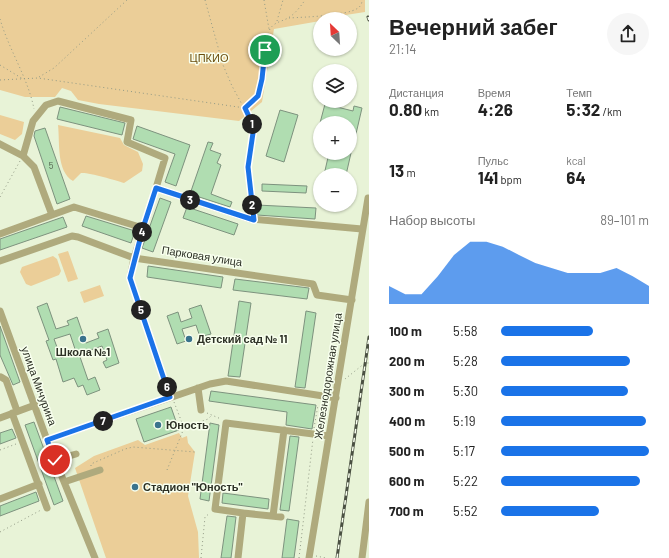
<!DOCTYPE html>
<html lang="ru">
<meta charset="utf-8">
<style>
:root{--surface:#fff;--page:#f6f6f6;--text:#222;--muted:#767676;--accent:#1a73e8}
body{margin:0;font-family:Barlow,sans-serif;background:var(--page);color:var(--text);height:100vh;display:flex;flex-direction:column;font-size:15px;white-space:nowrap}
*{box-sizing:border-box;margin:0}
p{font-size:13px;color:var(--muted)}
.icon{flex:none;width:22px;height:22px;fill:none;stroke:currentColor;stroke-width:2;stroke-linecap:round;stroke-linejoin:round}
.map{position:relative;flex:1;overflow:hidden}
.panel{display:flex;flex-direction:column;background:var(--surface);width:300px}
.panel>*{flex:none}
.needle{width:26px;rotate:335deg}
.tools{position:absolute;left:313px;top:12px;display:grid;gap:8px}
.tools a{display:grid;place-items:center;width:44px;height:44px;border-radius:50%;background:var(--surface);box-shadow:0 1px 3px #0004;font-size:20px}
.pin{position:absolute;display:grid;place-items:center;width:34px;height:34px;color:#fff;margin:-17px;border:2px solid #fff;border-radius:50%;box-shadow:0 1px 4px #0007}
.km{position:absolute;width:20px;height:20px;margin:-10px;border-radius:50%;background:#222;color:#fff;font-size:11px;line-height:20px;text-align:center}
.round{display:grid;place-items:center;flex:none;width:42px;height:42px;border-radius:21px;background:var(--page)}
.overview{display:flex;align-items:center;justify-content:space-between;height:68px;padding:0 20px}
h1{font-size:22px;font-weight:700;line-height:30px}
.figures{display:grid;grid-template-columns:repeat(3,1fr);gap:6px;height:68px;padding:4px 20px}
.figures div{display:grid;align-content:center}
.figures b{font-size:17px;font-weight:700}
.figures small{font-size:11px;font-weight:400}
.figures p{font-size:11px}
.chart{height:112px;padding:8px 20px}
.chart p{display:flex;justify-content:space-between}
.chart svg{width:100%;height:72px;margin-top:4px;fill:var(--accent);opacity:.7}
ul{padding:0 20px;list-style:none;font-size:13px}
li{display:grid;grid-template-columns:64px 48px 1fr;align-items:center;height:30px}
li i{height:10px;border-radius:5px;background:var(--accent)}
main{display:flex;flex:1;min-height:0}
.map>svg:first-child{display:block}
.green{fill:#ebce98}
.building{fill:#b0ddb1;stroke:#7d927e;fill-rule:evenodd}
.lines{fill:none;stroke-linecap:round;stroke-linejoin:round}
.path{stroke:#929a85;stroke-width:1;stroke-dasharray:1 3;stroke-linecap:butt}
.minor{stroke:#afaa7d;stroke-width:7}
.rail-casing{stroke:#4a5042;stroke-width:3}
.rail{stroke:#f8ffee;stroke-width:1.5;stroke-dasharray:4.5;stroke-linecap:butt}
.route-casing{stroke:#fff;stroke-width:8}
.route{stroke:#1a73e8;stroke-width:5}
.poi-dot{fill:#3a738d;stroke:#f8ffee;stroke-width:1.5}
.labels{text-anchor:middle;stroke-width:3;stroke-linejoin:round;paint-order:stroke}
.number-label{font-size:9px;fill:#4d5b48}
.park-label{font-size:11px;fill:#6b4e0d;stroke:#f8ffee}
.street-label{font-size:11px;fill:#2c3025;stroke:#f8ffee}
.poi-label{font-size:11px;font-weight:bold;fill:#2c3025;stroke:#f8ffee;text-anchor:start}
</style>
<main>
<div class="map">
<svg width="369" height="558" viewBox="0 0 369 558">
<rect width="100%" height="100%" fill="#e8f3d7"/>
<!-- green -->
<path class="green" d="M0,0h365v12l-45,7v2l-46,8 -12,73 -23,19 -140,-17 -21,-4 -7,-9 -9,-3 -7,9h-30l-25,-7z
M0,115l24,7 -2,12 -7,6 -15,-6z
M58,125l62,13 4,7 14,7 5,12 -1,7 -18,12c-9,-3 -36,-11 -43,-10l-8,8c-17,-10 -13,-39 -15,-56z
M68,251l10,28 -10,3 -10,-28z
M53,256l4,3 4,12 -2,4 -28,11 -5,-2 -6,-12 2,-5z
M100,285l4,11 -20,7 -4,-11z
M179,433l3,5 5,-2 1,7 7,9 -7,44 10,36 1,26h-93l-31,-90 19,-12 44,-16 7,5z"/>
<!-- building -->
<path class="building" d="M325,104l28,7 1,-5 8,2 -10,43h-2v-28h-30z
M60,107l65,16 -3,12 -65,-16z
M280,110l18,5 -14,47 -18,-6z
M137,126l53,19 -14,41 -11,-4 10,-28 -42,-15z
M45,128l25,71 -13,5 -23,-68 1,-5z
M208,142l5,1 -3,7 11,4 -4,9 4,2 -10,29 21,8 -2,5 -40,-13z
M329,153h22l-5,22h-22z
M262,184l45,2 -1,7 -44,-2z
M160,198l11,4 -18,50 -11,-4z
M257,205l59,3 -1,11 -58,-4z
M187,207l51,17 -4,11 -51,-17z
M86,216l49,15 -4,12 -49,-17z
M63,217l4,10 -67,23v-11z
M148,266l75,11 -2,11 -74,-11z
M235,279l74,9 -2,11 -74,-9z
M239,301l12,2 -11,74 -12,-1z
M47,303l9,26 13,-4 -2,-4 10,-4 9,26 13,-5 -2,-5 11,-4 11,34 -13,5 -3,-6 4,-2 -5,-14 -23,8 9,26 7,-3 5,13 -13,5 -4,-10 -5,2 -4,-9 -11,4 -7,-23 -3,1 -7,-19 3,-1 -12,-33zM70,334l6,18 -15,6 -7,-19z
M201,305l10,29 -11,3 -4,-12 -14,4 4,12 -9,3 -10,-28 11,-4 3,10 11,-4 -3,-9z
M306,311l10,2 -11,75 -10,-1z
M0,326l20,56 -7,3 -13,-30z
M211,391l105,14 -4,24 -26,-4 1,-13 -78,-11z
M171,407l8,23 -35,12 -8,-23z
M34,422l29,79 -9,4 -29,-80z
M210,423l9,2 -10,76 -9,-2z
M12,429l4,9 -16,6v-11z
M290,436l9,1 -10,74 -9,-1z
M36,492l3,9 -39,15v-10z
M223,493l46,6 -1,10 -46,-6z
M227,516l9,1 -5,41h-10z
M287,519l12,2 -5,37h-12z"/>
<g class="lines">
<!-- path -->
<path class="path" d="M205,0l18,65 9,21 19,35 2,12 -5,34 5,46
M264,0l5,29
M289,18c15,-1 58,-2 69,-10 3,-2 4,-5 4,-8
M0,19c9,31 28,59 34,90
M277,21l6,-21
M0,65l23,14
M39,77l15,-9 73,-68
M0,80l38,-2 207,30c4,-4 11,-8 13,-13 9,-20 3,-43 11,-64 4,-9 12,-9 19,-13 7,-4 13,-12 17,-18
M0,197l20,-36
M345,379l20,-16h4
M207,413l14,6
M184,428l24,-9 3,-3
M314,428l4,-23
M0,450l16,-6
M91,466v-2l34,-15 8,-2 62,5
M167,470l17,-42 -10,-26
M0,532l41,-22
M316,556l10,2
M201,558l4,-41 5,-4
M299,558l14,-119"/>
<!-- minor -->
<path class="minor" d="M0,144l23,12 11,11 18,48 -52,19
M23,156l10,-35 13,-16 12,-4 73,19 -4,22 38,16 -9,30 94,31 112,10
M156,188l-22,70 -4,20 40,119
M52,215l22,-8 69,21
M0,261l72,-25 6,1 56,21 179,26 4,11 35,5
M0,311l47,129 48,118
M1,377l5,3 11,31
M198,388l3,22
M12,413l35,95
M0,418l35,-13
M47,440l163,-56 16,-3 110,17
M55,460l21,-6
M64,482l36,-12
M0,499l39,-15
M243,513l-28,-4 11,-86 103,13
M273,516l11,-86
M238,558l5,-45 38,4
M309,558l59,-360
M362,558l7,-56"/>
<!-- rail casing -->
<g class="rail-casing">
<path id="rail" d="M368,17l1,3
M337,558l32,-221"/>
</g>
<!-- rail -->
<use href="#rail" class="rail"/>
</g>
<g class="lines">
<!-- route casing -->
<g class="route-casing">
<path id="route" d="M55,460l-8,-20 123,-43 -40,-119 13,-50 13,-40 98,32 -6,-53 5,-34 -2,-12 -6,-13 13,-12 4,-17 3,-29"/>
</g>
<!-- route -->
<use href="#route" class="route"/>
</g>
<!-- markers -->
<g class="poi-dot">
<circle cx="83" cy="339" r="4"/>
<circle cx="189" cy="339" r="4"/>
<circle cx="158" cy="425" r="4"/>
<circle cx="135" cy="487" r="4"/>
</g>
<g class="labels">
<!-- number labels -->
<g class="number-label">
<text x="51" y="169">5</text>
</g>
<!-- park labels -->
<g class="park-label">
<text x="209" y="62">ЦПКИО</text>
</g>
<!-- street labels -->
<g class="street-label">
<text transform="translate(202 256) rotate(9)" y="4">Парковая улица</text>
<text transform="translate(328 376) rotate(-81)" y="4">Железнодорожная улица</text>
<text transform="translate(39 386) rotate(70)" y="4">улица Мичурина</text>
</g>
<!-- poi labels -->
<g class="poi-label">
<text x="197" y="343">Детский сад № 11</text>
<text x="83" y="356" text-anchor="middle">Школа №1</text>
<text x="166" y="429">Юность</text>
<text x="143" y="491">Стадион "Юность"</text>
</g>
</g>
</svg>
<div class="tools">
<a><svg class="needle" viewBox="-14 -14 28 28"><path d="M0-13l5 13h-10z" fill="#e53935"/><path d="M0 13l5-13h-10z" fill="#767676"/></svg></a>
<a><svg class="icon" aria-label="layers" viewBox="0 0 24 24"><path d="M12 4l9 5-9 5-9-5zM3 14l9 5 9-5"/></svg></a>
<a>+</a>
<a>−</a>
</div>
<div class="pin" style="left:265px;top:50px;background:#1e9e55"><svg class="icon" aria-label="arrive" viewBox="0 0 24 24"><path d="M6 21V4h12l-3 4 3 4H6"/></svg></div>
<div class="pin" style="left:55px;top:460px;background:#d93025"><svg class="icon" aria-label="check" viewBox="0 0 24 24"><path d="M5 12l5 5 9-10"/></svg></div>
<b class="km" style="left:252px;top:124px">1</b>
<b class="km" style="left:252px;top:205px">2</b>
<b class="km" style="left:190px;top:200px">3</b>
<b class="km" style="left:142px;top:232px">4</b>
<b class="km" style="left:141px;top:310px">5</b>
<b class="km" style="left:167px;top:387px">6</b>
<b class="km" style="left:103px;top:421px">7</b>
</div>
<section class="panel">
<div class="overview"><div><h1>Вечерний забег</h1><p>21:14</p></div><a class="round"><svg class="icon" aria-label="share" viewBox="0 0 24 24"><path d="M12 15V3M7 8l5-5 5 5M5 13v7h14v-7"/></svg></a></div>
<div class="figures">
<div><p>Дистанция</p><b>0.80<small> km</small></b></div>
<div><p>Время</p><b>4:26</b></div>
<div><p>Темп</p><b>5:32<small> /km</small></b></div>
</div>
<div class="figures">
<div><b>13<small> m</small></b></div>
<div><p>Пульс</p><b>141<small> bpm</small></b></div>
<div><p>kcal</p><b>64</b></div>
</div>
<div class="chart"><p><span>Набор высоты</span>89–101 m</p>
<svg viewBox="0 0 160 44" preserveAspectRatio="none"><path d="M0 44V33L10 38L20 38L30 27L40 14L50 6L60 6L70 9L80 14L90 19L100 22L110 25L120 25L130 25L140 22L150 27L160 33V44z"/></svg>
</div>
<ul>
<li><b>100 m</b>5:58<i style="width:62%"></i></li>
<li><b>200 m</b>5:28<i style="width:87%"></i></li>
<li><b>300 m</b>5:30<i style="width:86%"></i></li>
<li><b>400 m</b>5:19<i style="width:98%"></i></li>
<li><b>500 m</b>5:17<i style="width:100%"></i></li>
<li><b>600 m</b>5:22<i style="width:94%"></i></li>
<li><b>700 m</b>5:52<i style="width:66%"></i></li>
</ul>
</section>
</main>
